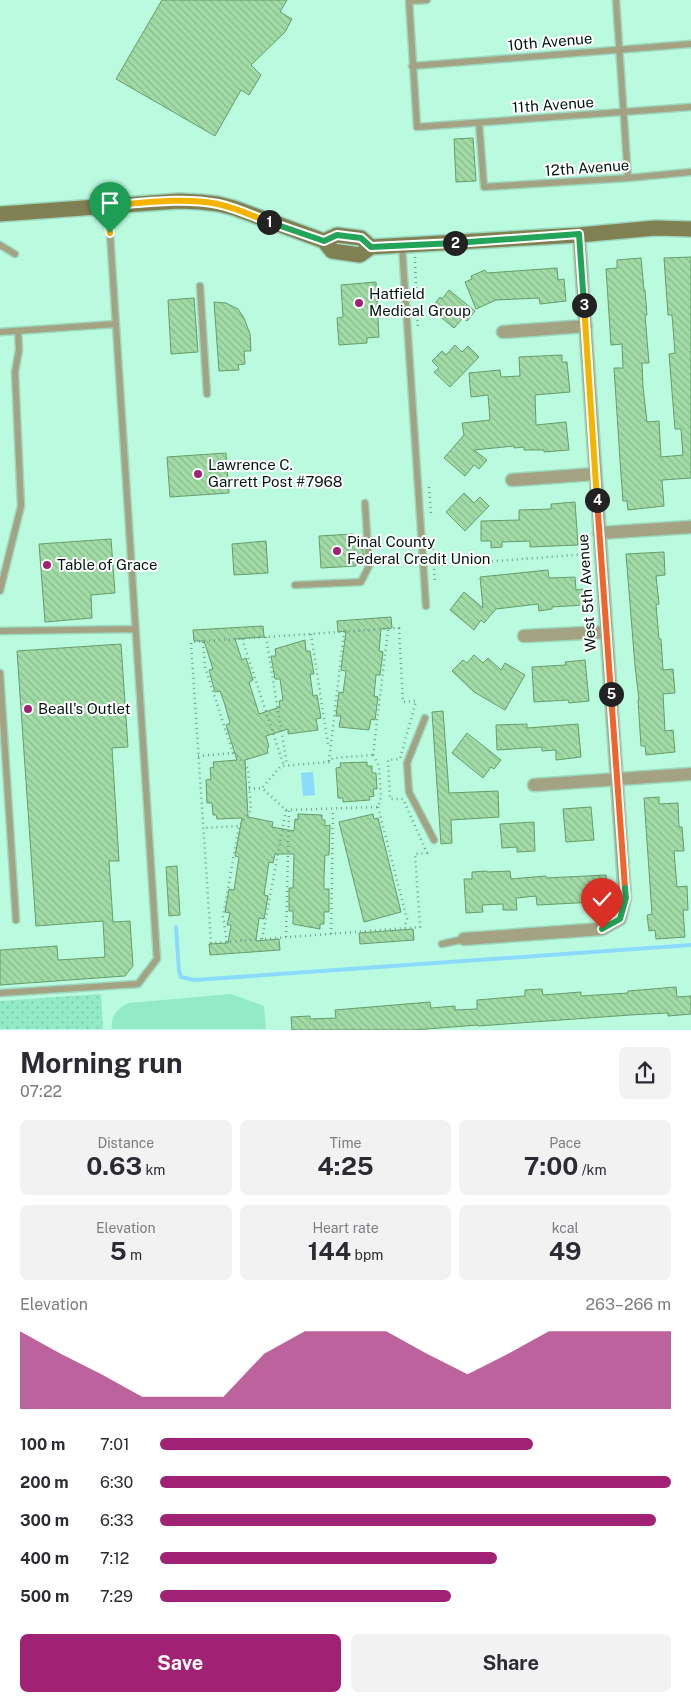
<!DOCTYPE html>
<meta charset="utf-8">
<style>
:root{--surface:#fff;--page:#f2f2f3;--text:#2b2b33;--muted:#7c7c81;--accent:#a12274}
body{margin:0;font-family:"Public Sans",sans-serif;background:var(--page);color:var(--text);height:100vh;display:flex;flex-direction:column;font-size:19px;white-space:nowrap}
*{box-sizing:border-box;margin:0}
p{font-size:16px;color:var(--muted)}
.icon{flex:none;width:28px;height:28px;fill:none;stroke:currentColor;stroke-width:2;stroke-linecap:round;stroke-linejoin:round}
.map{position:relative;height:1030px;overflow:hidden}
.panel{display:flex;flex-direction:column;background:var(--surface);flex:1}
.panel>*{flex:none}
.pin{position:absolute;display:grid;place-items:center;width:42px;height:42px;color:#fff;margin:-51px -21px;border-radius:50% 50% 50% 0;rotate:-45deg;box-shadow:0 0 5px #0007}
.pin .icon{rotate:45deg}
.km{position:absolute;width:25px;height:25px;margin:-12px;border-radius:50%;background:#222;color:#fff;font-size:14px;line-height:25px;text-align:center}
.round{display:grid;place-items:center;flex:none;width:52px;height:52px;border-radius:8px;background:var(--page)}
.head{display:flex;align-items:center;justify-content:space-between;height:85px;padding:0 20px}
h1{font-size:28px;font-weight:700;line-height:38px}
.metrics{display:grid;grid-template-columns:repeat(3,1fr);gap:8px;height:85px;padding:5px 20px}
.metrics div{display:grid;align-content:center;border-radius:8px;background:var(--page);text-align:center}
.metrics b{font-size:25px;font-weight:700}
.metrics small{font-size:14px;font-weight:400}
.metrics p{font-size:14px}
.chart{height:140px;padding:10px 20px}
.chart p{display:flex;justify-content:space-between}
.chart svg{width:100%;height:90px;margin-top:5px;fill:var(--accent);opacity:.7}
.button{display:flex;gap:10px;margin-top:auto;padding:10px 20px}
.button a{flex:1;height:58px;border-radius:8px;background:var(--accent);color:#fff;font-size:20px;font-weight:700;line-height:58px;text-align:center}
.button a+a{background:var(--page);color:var(--text)}
ul{padding:0 20px;list-style:none;font-size:16px}
li{display:grid;grid-template-columns:80px 60px 1fr;align-items:center;height:38px}
li i{height:12px;border-radius:6px;background:var(--accent)}
.map>svg:first-child{display:block}
.grass{fill:url(#grass-dots)}
.pitch{fill:#92eac6}
.water{fill:#8adafb}
.lines{fill:none;stroke-linecap:round;stroke-linejoin:round}
.stream{stroke:#8adafb;stroke-width:4}
.building{fill:url(#building-back-hatch);stroke:#659d6a}
.lane-casing{stroke:#9cd7be;stroke-width:9}
.street-casing{stroke:#9cd7be;stroke-width:15}
.secondary-casing{stroke:#9cd7be;stroke-width:18}
.path{stroke:#70a08c;stroke-width:2.5;stroke-dasharray:1 4;stroke-linecap:butt}
.lane{stroke:#a3a384;stroke-width:6}
.street{stroke:#a3a384;stroke-width:12}
.secondary{stroke:#818052;stroke-width:15}
.split-1-casing{stroke:#fff;stroke-width:10}
.split-2-casing{stroke:#fff;stroke-width:10}
.split-3-casing{stroke:#fff;stroke-width:10}
.split-4-casing{stroke:#fff;stroke-width:10}
.split-5-casing{stroke:#fff;stroke-width:10}
.split-6-casing{stroke:#fff;stroke-width:10}
.split-7-casing{stroke:#fff;stroke-width:10}
.split-1{stroke:#f5b400;stroke-width:6}
.split-2{stroke:#22a559;stroke-width:6}
.split-3{stroke:#22a559;stroke-width:6}
.split-4{stroke:#f5b400;stroke-width:6}
.split-5{stroke:#f0652b;stroke-width:6}
.split-6{stroke:#f0652b;stroke-width:6}
.split-7{stroke:#22a559;stroke-width:6}
.poi-dot{fill:#a12274;stroke:#fff;stroke-width:2}
.labels{text-anchor:middle;stroke-width:4;stroke-linejoin:round;paint-order:stroke}
.street-label{font-size:15px;fill:#00170f;stroke:#fff}
.poi-label{font-size:15px;fill:#00170f;stroke:#fff;text-anchor:start}
</style>
<div class="map">
<svg width="691" height="1030" viewBox="0 0 691 1030">
<defs>
<pattern id="grass-dots" width="8" height="8" patternUnits="userSpaceOnUse" patternTransform="scale(1.25)"><rect width="8" height="8" fill="#92eac6"/><path d="M2 2h.1M6 6h.1" fill="none" stroke="#7cc8a9" stroke-width="1.8" stroke-linecap="round"/></pattern>
<pattern id="building-back-hatch" width="6" height="6" patternUnits="userSpaceOnUse" patternTransform="scale(1.25)"><rect width="6" height="6" fill="#a1dba6"/><path d="M-1 5l2 2M0 0l6 6M5-1l2 2" fill="none" stroke="#89bb8e"/></pattern>
</defs>
<rect width="100%" height="100%" fill="#bafbdf"/>
<!-- grass -->
<path class="grass" d="M101,994l2,35h-103v-28z"/>
<!-- pitch -->
<path class="pitch" d="M231,994l33,12 2,23h-154c-2,-12 6,-22 17,-26z"/>
<!-- water -->
<path class="water" d="M313,772l2,23 -12,1 -2,-23z"/>
<g class="lines">
<!-- stream -->
<path class="stream" d="M176,927l3,44 2,6 13,3 497,-35"/>
</g>
<!-- building -->
<path class="building" d="M162,0h125l-7,12 12,7 -7,13 -34,33 10,10 -12,20 -8,-5 -26,46 -99,-57z
M473,138l3,43 -20,1 -2,-43z
M691,257v221l-29,2 2,26 -36,4 -1,-9h-4l-2,-26 -7,-107h9l-1,-24 -11,1 -5,-76 11,-1v-8l24,-2 3,32h1l2,25h-2l4,48h-7l1,24 4,35 12,-1 2,36 22,-2 -2,-26h-6l-6,-75 6,-1 -3,-38h-4l-4,-57z
M557,268l1,12 6,-1 2,22 -26,3 -1,-6 -43,2 -20,9 -11,-27 7,-3 -1,-3 14,-6 2,3z
M376,282l3,55 -12,1v5l-28,2 -2,-27 6,-1 -2,-32z
M449,290l26,21 -8,10 -4,-3 -9,10 -23,-19 9,-12 2,2z
M194,298l4,54 -27,2 -3,-54z
M214,302l12,1 12,6 6,9 6,16 1,17h-7l1,13 -7,1 1,5 -20,1z
M455,345l7,7 6,-6 11,11 -29,30 -16,-15 5,-4 -7,-7 10,-10 4,4z
M562,355v7h5l3,30 -35,3 1,30 30,-3 3,28 -25,2v-2h-20v-3l-10,1v-2l-40,4 13,10 -8,9 -5,-4 -9,11 -21,-18 20,-23 -2,-12 28,-3 -2,-25 -17,2 -2,-24 31,-3 1,7 19,-1 -1,-19z
M226,453l3,40 -59,4 -3,-40z
M464,493l10,10 6,-6 9,9 -24,25 -19,-19z
M575,502l3,43 -48,2v-6l-28,1v5l-11,1v-7h-10v-20l38,-1v-10l32,-1v-5z
M353,534l1,8h8l2,17 -9,1 1,6 -35,2 -2,-32z
M111,539l4,54 -24,2 1,23 -47,4 -6,-78z
M266,541l2,32 -34,2 -2,-31z
M664,552l1,23 -9,1 3,28 -3,1 3,34h2l2,31 10,-1 2,24 -12,1 2,37 8,-1 2,22 -29,3 -1,-9h-4l-3,-46h1l-4,-34 -9,-112z
M548,570l1,8 26,-1 1,13 7,-1 1,16 -32,2v2l-13,2 -1,-7 -42,5 -12,14 -3,-3 -7,10 -24,-20 14,-18 19,16 -3,-31z
M391,617l1,11 -11,1 -2,22 4,1 -3,23h-4l-2,21 4,1 -3,23 -4,-1 -2,11 -30,-3 2,-11h-5l3,-24 4,1 3,-22 -5,-1 5,-39 -8,1 -1,-11z
M263,626l1,11 -29,2 7,21 4,-2 7,22 -4,2 10,32 21,-7 -1,-6 4,-1 -3,-21h-5l-4,-23h5l-1,-7 30,-9 1,11h4l4,23h-4l3,22 4,-1 4,23 -5,1 2,11 -30,4v-5l-22,7 3,11 -2,1 1,5 -23,7 3,57 25,5 -1,5 22,4 1,-12 3,1v-6l24,1v5h3v6l5,-1 -1,30h-4l-1,22v12h5v23h-5v12h-4v5l-27,-5v-13h-4v-23h4l1,-34h-19l-2,9 -4,-1 -5,33 4,1 -4,23 -5,-1 -3,23 23,-2 1,11 -70,5 -1,-11 19,-1 3,-18h-4l3,-12 -5,-1 4,-23 5,1 5,-33 -4,-1 7,-38 -25,1 -1,-4h-3l-1,-12h-5l-1,-23 5,-1 -1,-11 4,-1 -1,-5 24,-2 -11,-35 4,-2 -6,-21 -4,-11 -5,1 -6,-22 4,-1 -9,-28h-10l-1,-11z
M121,644l7,103 -16,1 7,113h-10l4,61 17,-1 3,45 -8,10 -125,9v-35l57,-4 1,14 47,-3 -2,-36 -67,5 -19,-275z
M474,655l9,8 5,-5 13,12 4,-7 20,12 -20,35 -31,-18 -22,-21 11,-11 4,3z
M585,660l4,41 -20,2 -1,-3 -34,2 -2,-35 34,-2 -1,-3z
M443,711l6,82 49,-2 1,26 -48,3 1,23 -11,1 -9,-132z
M527,724v4l51,-4 3,33 -25,3v-10l-14,1v-4l-45,3 -1,-25z
M467,733l34,27 -7,9 -3,-2 -8,11 -31,-25z
M367,762v4h5v7h4l1,16h-4l1,7 -5,1 1,3 -27,2v-4h-5l-2,-30 5,-1 -1,-4z
M659,797v7l19,-1 1,24h3l2,24h-10l3,36 10,-1 1,24h-5l2,27 -29,2 -1,-9 -6,1 -2,-16 5,-1 -8,-116z
M591,807l3,33 -28,2 -3,-33z
M373,814l1,5 4,-1 23,94 -37,10 -25,-100z
M534,822l1,29 -18,1v-5l-15,1 -2,-24z
M177,866l3,49 -11,1 -3,-49z
M487,871v1l23,-1 1,8 35,-3v2l60,-3 1,21 -11,1v5l-59,3 -1,-9 -20,2 1,12h-14v-6l-21,1 1,7 -17,1 -2,-34h8v-7z
M413,929l1,11 -54,4 -1,-11z
M676,987l1,10 14,-1v18l-23,2v-3l-38,2 -152,11v-1l-65,5h-121l-1,-13 19,-1v3l26,-1 -1,-8 95,-8 1,6 24,-2v4l22,-1v-9l48,-4v-6l17,-1 1,6 38,-3v4l47,-3v-2z"/>
<g class="lines">
<!-- lane casing -->
<g class="lane-casing">
<path id="lane" d="M409,0l8,127 274,-20
M616,0l12,178
M409,1l18,-1
M412,66l279,-22
M479,123l5,64 144,-9 63,-6
M0,245l15,9
M402,246l24,360
M200,286l7,108
M0,332l116,-8
M295,585l66,-3 8,-16 -4,-63
M0,591l21,-85 -6,-134 4,-22 -1,-19
M0,631l135,-2
M0,673l16,247
M425,718l-18,45 2,29 25,48
M442,944l22,-5
M0,993l138,-9 19,-25 -47,-726 -4,-26"/>
</g>
<!-- street casing -->
<g class="street-casing">
<path id="street" d="M503,332l83,-6
M512,480l83,-6
M599,533l92,-6
M524,636l82,-4
M534,785l157,-11
M464,939l138,-10 18,-10 5,-21 -46,-663"/>
</g>
<!-- secondary casing -->
<g class="secondary-casing">
<path id="secondary" d="M0,214l179,-13 21,1 18,2 16,4 90,33 8,10 28,4 11,-8 208,-12 76,-7 36,1
M324,241l13,-6 24,3 10,9"/>
</g>
<!-- path -->
<path class="path" d="M415,257l1,32
M417,315l1,11
M429,487l2,26
M432,539l3,44
M442,565l147,-11
M399,628l4,74 13,-1 -16,58 -12,1 2,39h13l24,54 -12,1 5,73 -209,16 -20,-301z
M311,634l17,110 1,3
M266,637l21,128
M242,639l42,127
M203,642l2,25 28,86
M373,755l6,11 2,31 -3,10 -92,3 -24,-22 19,-22 48,-4 4,-4z
M373,755l15,-125
M198,756l35,-3 15,15 3,42 -12,16 -36,2
M329,761l15,-129
M249,789l13,-1
M378,807l29,112 -3,9
M331,934l2,-125
M286,937l3,-127
M262,939l24,-129
M227,942l-4,-25 16,-91"/>
<!-- lane -->
<use href="#lane" class="lane"/>
<!-- street -->
<use href="#street" class="street"/>
<!-- secondary -->
<use href="#secondary" class="secondary"/>
</g>
<g class="lines">
<!-- split-1 casing -->
<g class="split-1-casing">
<path id="split-1" d="M110,233l-4,-27c37,-3 76,-9 112,-2 18,4 35,12 51,18"/>
</g>
<!-- split-2 casing -->
<g class="split-2-casing">
<path id="split-2" d="M269,222l55,19 13,-6 24,3 10,9 84,-4"/>
</g>
<!-- split-3 casing -->
<g class="split-3-casing">
<path id="split-3" d="M455,243l124,-9 5,71"/>
</g>
<!-- split-4 casing -->
<g class="split-4-casing">
<path id="split-4" d="M584,305l13,195"/>
</g>
<!-- split-5 casing -->
<g class="split-5-casing">
<path id="split-5" d="M597,500l14,194"/>
</g>
<!-- split-6 casing -->
<g class="split-6-casing">
<path id="split-6" d="M611,694l14,194"/>
</g>
<!-- split-7 casing -->
<g class="split-7-casing">
<path id="split-7" d="M602,929l18,-10 6,-21 -1,-10"/>
</g>
<!-- split-1 -->
<use href="#split-1" class="split-1"/>
<!-- split-2 -->
<use href="#split-2" class="split-2"/>
<!-- split-3 -->
<use href="#split-3" class="split-3"/>
<!-- split-4 -->
<use href="#split-4" class="split-4"/>
<!-- split-5 -->
<use href="#split-5" class="split-5"/>
<!-- split-6 -->
<use href="#split-6" class="split-6"/>
<!-- split-7 -->
<use href="#split-7" class="split-7"/>
</g>
<!-- markers -->
<g class="poi-dot">
<circle cx="359" cy="303" r="5"/>
<circle cx="198" cy="474" r="5"/>
<circle cx="337" cy="551" r="5"/>
<circle cx="47" cy="565" r="5"/>
<circle cx="28" cy="709" r="5"/>
</g>
<g class="labels">
<!-- street labels -->
<g class="street-label">
<text transform="translate(550 42) rotate(-5)" y="5">10th Avenue</text>
<text transform="translate(553 105) rotate(-4)" y="5">11th Avenue</text>
<text transform="translate(587 168) rotate(-4)" y="5">12th Avenue</text>
<text transform="translate(587 593) rotate(-94)" y="5">West 5th Avenue</text>
</g>
<!-- poi labels -->
<g class="poi-label">
<text x="369" y="299">Hatfield<tspan x="369" dy="17">Medical Group</tspan></text>
<text x="208" y="470">Lawrence C.<tspan x="208" dy="17">Garrett Post #7968</tspan></text>
<text x="347" y="547">Pinal County<tspan x="347" dy="17">Federal Credit Union</tspan></text>
<text x="57" y="570">Table of Grace</text>
<text x="38" y="714">Beall's Outlet</text>
</g>
</g>
</svg>
<div class="pin" style="left:110px;top:233px;background:#1e9e55"><svg class="icon" aria-label="arrive" viewBox="0 0 24 24"><path d="M6 21V4h12l-3 4 3 4H6"/></svg></div>
<div class="pin" style="left:602px;top:929px;background:#d93025"><svg class="icon" aria-label="check" viewBox="0 0 24 24"><path d="M5 12l5 5 9-10"/></svg></div>
<b class="km" style="left:269px;top:222px">1</b>
<b class="km" style="left:455px;top:243px">2</b>
<b class="km" style="left:584px;top:305px">3</b>
<b class="km" style="left:597px;top:500px">4</b>
<b class="km" style="left:611px;top:694px">5</b>
</div>
<section class="panel">
<div class="head"><div><h1>Morning run</h1><p>07:22</p></div><a class="round"><svg class="icon" aria-label="share" viewBox="0 0 24 24"><path d="M12 15V3M7 8l5-5 5 5M5 13v7h14v-7"/></svg></a></div>
<div class="metrics">
<div><p>Distance</p><b>0.63<small> km</small></b></div>
<div><p>Time</p><b>4:25</b></div>
<div><p>Pace</p><b>7:00<small> /km</small></b></div>
</div>
<div class="metrics">
<div><p>Elevation</p><b>5<small> m</small></b></div>
<div><p>Heart rate</p><b>144<small> bpm</small></b></div>
<div><p>kcal</p><b>49</b></div>
</div>
<div class="chart"><p><span>Elevation</span>263–266 m</p>
<svg viewBox="0 0 160 44" preserveAspectRatio="none"><path d="M0 44V6L10 17L20 27L30 38L40 38L50 38L60 17L70 6L80 6L90 6L100 17L110 27L120 17L130 6L140 6L150 6L160 6V44z"/></svg>
</div>
<ul>
<li><b>100 m</b>7:01<i style="width:73%"></i></li>
<li><b>200 m</b>6:30<i style="width:100%"></i></li>
<li><b>300 m</b>6:33<i style="width:97%"></i></li>
<li><b>400 m</b>7:12<i style="width:66%"></i></li>
<li><b>500 m</b>7:29<i style="width:57%"></i></li>
</ul>
<div class="button"><a>Save</a><a>Share</a></div>
</section>
